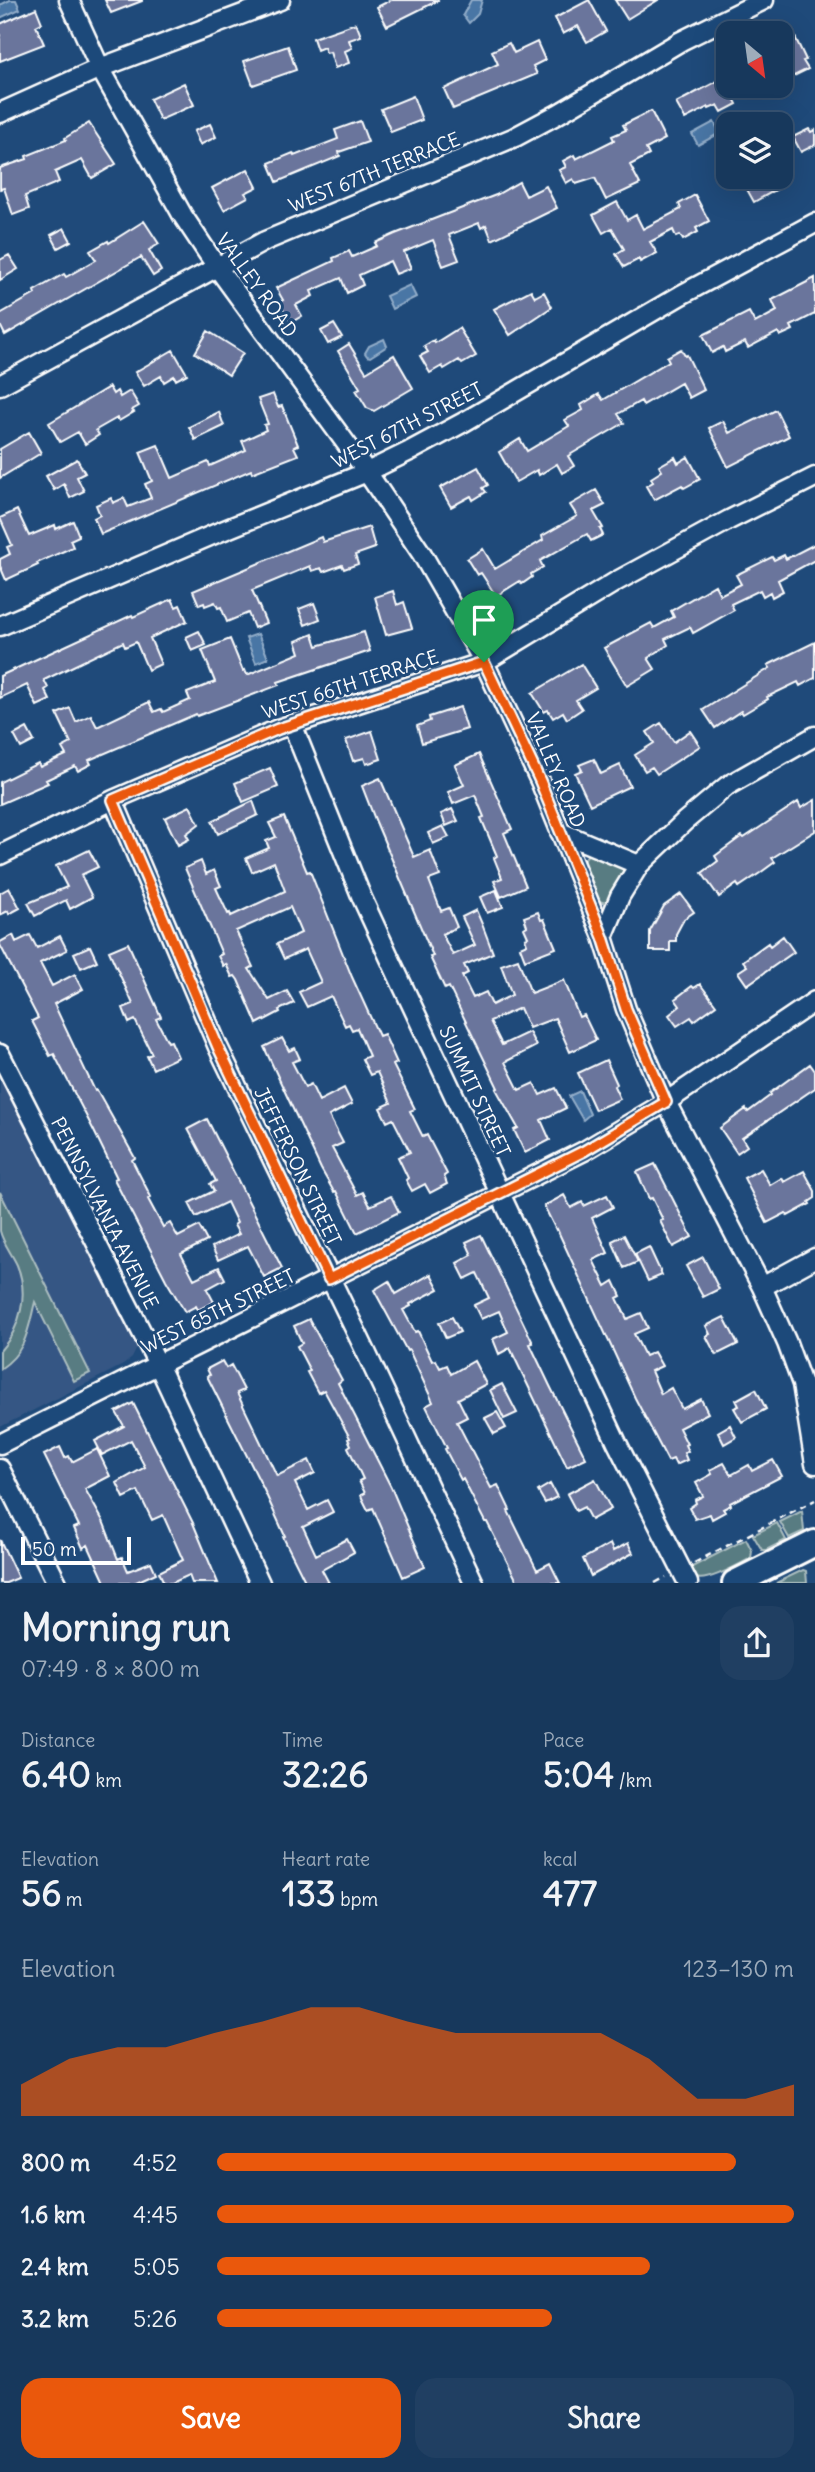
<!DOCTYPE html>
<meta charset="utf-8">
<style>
:root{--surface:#17385c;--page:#203f62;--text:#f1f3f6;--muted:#9eacbb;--line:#365272;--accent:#ea580c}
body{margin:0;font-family:Delius,sans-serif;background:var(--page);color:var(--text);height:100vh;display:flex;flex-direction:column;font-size:26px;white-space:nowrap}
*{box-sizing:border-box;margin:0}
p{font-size:23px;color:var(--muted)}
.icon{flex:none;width:38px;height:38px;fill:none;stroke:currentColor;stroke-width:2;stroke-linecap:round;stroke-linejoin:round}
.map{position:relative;height:1583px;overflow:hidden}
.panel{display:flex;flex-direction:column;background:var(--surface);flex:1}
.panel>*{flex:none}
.needle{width:46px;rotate:151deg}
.tools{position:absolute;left:716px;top:21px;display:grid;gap:14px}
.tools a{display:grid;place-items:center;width:77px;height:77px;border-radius:14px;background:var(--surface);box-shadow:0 7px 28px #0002,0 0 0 2px var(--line);font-size:35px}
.scale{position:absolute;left:21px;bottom:18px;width:110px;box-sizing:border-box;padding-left:7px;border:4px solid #fff;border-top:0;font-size:19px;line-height:24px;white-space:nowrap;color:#fff;-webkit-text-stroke:5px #1f4a7a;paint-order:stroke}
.pin{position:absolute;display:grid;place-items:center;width:60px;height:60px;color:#fff;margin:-72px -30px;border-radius:50% 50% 50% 0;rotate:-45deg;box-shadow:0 0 7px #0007}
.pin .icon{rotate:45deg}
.round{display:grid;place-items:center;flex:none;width:74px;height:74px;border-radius:21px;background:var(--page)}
.overview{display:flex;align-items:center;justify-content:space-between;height:119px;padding:0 21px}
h1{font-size:38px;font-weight:700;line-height:52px}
.metrics{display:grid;grid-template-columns:repeat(3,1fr);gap:10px;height:119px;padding:7px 21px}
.metrics div{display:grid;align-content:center}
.metrics b{font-size:35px;font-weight:700}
.metrics small{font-size:19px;font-weight:400}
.metrics p{font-size:19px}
.chart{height:196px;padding:14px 21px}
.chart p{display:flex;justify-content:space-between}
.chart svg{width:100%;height:126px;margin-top:7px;fill:var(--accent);opacity:.7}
.primary-button{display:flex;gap:14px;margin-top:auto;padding:14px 21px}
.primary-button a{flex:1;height:80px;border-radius:21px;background:var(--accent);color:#fff;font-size:28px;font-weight:700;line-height:80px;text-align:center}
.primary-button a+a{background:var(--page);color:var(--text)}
ul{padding:0 21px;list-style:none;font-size:23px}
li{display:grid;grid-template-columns:112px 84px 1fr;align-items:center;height:52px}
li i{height:18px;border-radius:9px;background:var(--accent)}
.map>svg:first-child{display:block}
.built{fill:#365784}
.green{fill:#597c82;stroke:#acbec0;stroke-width:2}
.water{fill:#4a76a5;stroke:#92adc9;stroke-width:2}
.building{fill:#6a749c;stroke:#fff;stroke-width:2}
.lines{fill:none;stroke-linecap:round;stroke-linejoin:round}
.minor-casing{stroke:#fff;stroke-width:23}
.secondary-casing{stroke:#fff;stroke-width:30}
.path{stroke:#fff;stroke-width:2.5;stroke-dasharray:7 5;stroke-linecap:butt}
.minor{stroke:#1f4a7a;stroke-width:18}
.secondary{stroke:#1f4a7a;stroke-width:24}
.route-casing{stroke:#fff;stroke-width:14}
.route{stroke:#ea580c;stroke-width:9}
.labels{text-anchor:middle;stroke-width:6;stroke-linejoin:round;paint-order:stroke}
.street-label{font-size:19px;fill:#fff;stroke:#1f4a7a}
</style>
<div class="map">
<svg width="815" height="1583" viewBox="0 0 815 1583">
<rect width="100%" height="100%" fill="#1f4a7a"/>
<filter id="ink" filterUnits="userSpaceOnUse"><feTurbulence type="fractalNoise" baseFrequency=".0143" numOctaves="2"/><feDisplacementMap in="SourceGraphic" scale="14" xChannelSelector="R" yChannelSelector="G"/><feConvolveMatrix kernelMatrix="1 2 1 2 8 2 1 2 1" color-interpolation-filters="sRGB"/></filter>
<g filter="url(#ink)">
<!-- built -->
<path class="built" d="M0,1071l137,277 -5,10 -9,7 -123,62z"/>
<!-- green -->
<path class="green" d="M589,853l34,15 1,6 -17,29 -9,-2 -15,-40z
M0,1192l90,181 -16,8 -39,-79c-7,27 -8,49 -35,67v-18c21,-23 29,-57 17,-86 -5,-11 -14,-22 -17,-34 0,-12 0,-27 0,-39z
M802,1511l2,20 -15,7 -9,-16z
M777,1523l9,17 -20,10h-4l-9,-15z
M746,1539l6,12 -1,7c-11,6 -44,25 -55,20 -2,-2 -5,-7 -6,-10z
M803,1570l3,1 1,12h-31z"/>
<!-- water -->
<path class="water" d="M10,0h6l4,9 -20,9v-13z
M471,0h11l-4,14 -9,9 -6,-8z
M714,122l6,11 -22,12 -6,-11z
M410,285l6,12 -24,12 -6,-13z
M384,339l3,7 -17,11 -3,-1 -2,-3 4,-7z
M258,634l10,24 -12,5 -10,-25z
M580,1091l10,23 -7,6 -14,-24z"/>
<!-- building -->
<path class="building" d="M105,0h37v1l-31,12z
M391,0h48l-52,26 -10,-19z
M589,0l17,31 -19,11 -9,-16 -15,8 -8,-16z
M615,0h43l-31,19z
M36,8l6,15 -6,3 8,18 -44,17v-37z
M356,23l5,13 -12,4 3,8 -7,3 4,12 -14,5 -5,-16 -4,1 -2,-6 -7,3 -4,-12z
M795,37l11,23 -3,1 5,8 -16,8 -4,-8 -8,4v-29z
M537,42l8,18 -12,6 4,8 -84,35 -9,-20 54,-25 -6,-13 17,-8 5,10z
M288,46l8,24 -43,15 -9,-24z
M723,78l14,26 -15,8 -4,-7 -9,4 -1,-2 -23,12 -9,-16z
M184,83l10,22 -34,15 -10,-21z
M413,96l9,24 -31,12 -10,-23z
M651,111l14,28 -19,10 3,6 -19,10 10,19 -34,16 -11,-22 -19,6 -3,-5 -7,4 -7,-13 7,-3 -3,-6 11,-6 2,4 38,-19 -2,-4 14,-6 -3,-5z
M360,121l8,21 -29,10 1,4 -63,26 -8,-19 24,-10 1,3 44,-17 -3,-9z
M89,123l27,41 -24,14 -10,-18 -27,12 4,10 -34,14 4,13 -16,6 -9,-27 -4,1v-21l27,-9 -1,-3 40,-16 -1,-2z
M210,124l6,13 -16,8 -6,-14z
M809,129l2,3 4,-2v15l-14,7 -8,-15z
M248,169l9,18 -12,6 3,4 -24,13 -12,-22z
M757,177h16l6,11 -25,14 -10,-18z
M519,182l7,14 20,-10 11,22 -65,32 -6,-15 -5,3 -2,-5 -30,12 10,25 -16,6 -10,-26 -29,12 7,16 -15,6 -6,-13 -31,14 4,10 -16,8 -6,-15 -30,13 2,5 -17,9 6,11 -12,7 -11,-21 4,-2 -7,-12 58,-27 -1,-3 16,-7 3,6 25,-11 -2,-3 20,-9 101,-39z
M695,195l14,26 -13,7 2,4 -15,8 -3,-5 -4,2 -3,-7 -23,12 7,11 -17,9 -1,-3 -15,8 -8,-13 8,-5 -12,-21 -9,5 -10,-18 24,-13 10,18 9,-5 7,14 38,-20 -2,-5z
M144,221l15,23 -10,6 12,21 -8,5 -12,-19 -136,78 -5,-10v-11l35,-20 -1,-3 30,-17 2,3 30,-17 -6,-9 18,-10 1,2z
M64,228l7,13 -13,7 -7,-13z
M9,255l9,14 -18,11v-20z
M815,278v36l-24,12 2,4 -13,6 -2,-4 -30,16 -3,-6 -20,10 -2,-5 -11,6 -9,-18 46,-23 6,11 22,-12 -5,-11z
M531,290l4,7 9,-5 8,15 -42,28 -16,-26z
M334,324l8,13 -14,7 -7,-13z
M459,328l17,28 -14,8 -3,-4 -15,9 -2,-3 -12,7 -10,-17 8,-4 -4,-6 10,-6 1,3z
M208,331l35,22 -14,22 -34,-22z
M349,344l17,28 28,-17 19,33 -39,23 -7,-3 -11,-18 4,-2 -22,-37z
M681,349l4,7 2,-1 17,35 -15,8 -8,-15 -38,22 -2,-4 -23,13 6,9 -56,33 6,10 -12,7 -5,-9 -18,11 -2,-5 -21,12 -17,-30 21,-13 7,12 42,-25 -4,-6 18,-10 -2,-5 18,-11 4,6 66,-39 -2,-4z
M173,350l14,24 -11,6 -2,-4 -10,6 -3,-6 -17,10 -9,-14z
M109,387l4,7 4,-3 3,6 10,-6 9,15 -7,4 2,2 -15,9 -2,-3 -21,12 3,5 -14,9 -7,-12 -18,10 -11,-19z
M273,394l5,13 4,-1 16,39 -4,2 4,8 -46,18 -1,-3 -150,64 -7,-16 6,-3 -4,-10 15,-7 2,5 11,-5 4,9 23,-9 -6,-14 7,-3 -12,-29 18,-7 14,33 36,-16 2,4 36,-16 -4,-9 24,-11 -2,-5 4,-1 -10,-25z
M776,410l13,26 -61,31 -19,-39 14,-7 6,12z
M219,412l5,14 -29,14 -6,-13z
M29,432l12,21 -41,25v-29z
M675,457l3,6 10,-6 12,22 -16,9 -2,-3 -28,15 -8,-14 7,-4 -2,-4 11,-7 -3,-5z
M77,459l8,14 -8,4 7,14 -14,7 -6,-14 -10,6 -8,-14z
M478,467l10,18 -5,3 3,4 -13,8 -2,-4 -20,11 -11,-19z
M596,490l9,15 -12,6 10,17 -3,1 3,6 -12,6 -4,-7 -47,27 3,6 -12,7 1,3 -10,7 -2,-3 -24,15 -15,-23 -4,2 -10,-16 16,-10 12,20 48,-29 -1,-4 35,-20 -7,-11z
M17,510l12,26 26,-11 1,4 17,-8 6,15 -9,4 3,7 -36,16 1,2 -32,15 -6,-14v-7l10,-5 -3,-7 5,-2 -12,-27z
M369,527l6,21 -20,7 3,9 -14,5 -2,-4 -19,7 -2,-4 -9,3 -2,-5 -58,24 14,33 -12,5 -6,-15 -21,9 -6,-15 -3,1 -3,-6 -10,4 -1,-3 -5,2 -6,-14 128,-54 2,5z
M815,544v16l-37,20 5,11 -11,6 -2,-5 -7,4 -3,-6 -29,14 3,6 -41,23 -3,-6 -25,12 3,6 -20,13 7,11 -28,17 -23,-38 47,-25 3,5 20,-11 -3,-6 44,-26 5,10 21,-11 -5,-9 36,-18 2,3 10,-5 2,4z
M393,591l4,14 7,-3 8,26 -26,7 -11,-38z
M172,599l4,8 4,-2 7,16 -37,17 11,26 -13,6 -12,-28 -11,5 -2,-5 -79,38 4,8 -3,2 5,10 -13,6 -10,-21 -27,13v-22l132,-61 1,2z
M314,603l6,16 -15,6 -6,-16z
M199,631l7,14 -14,6 -6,-14z
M364,632l6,19 -92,31 1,3 -82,31 -1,-2 -107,46 2,4 -13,7 -3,-5 -29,14 2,3 -48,21v-22l38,-19 2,4 26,-12 -4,-7 9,-5 -14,-29 13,-6 6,14 15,-7 6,12 52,-25 5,10 7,-3 2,3 27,-12 -3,-7 28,-11 -13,-32 28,-11 13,32 2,-1 2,5 53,-22 -4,-12 17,-7 4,12z
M815,642v36l-15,8 -2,-4 -31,15 1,2 -25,15 -2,-3 -26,17 -12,-18 67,-42 -2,-3z
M581,664l15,24 -20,12 6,9 -15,10 -4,-7 -10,6 -5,-8 -4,2 -12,-19z
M460,707l7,22 -45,14 -5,-17 13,-5 -1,-4z
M661,723l13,19 16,-11 10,15 -43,28 -5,-7 -7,4 -10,-16 19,-12 -7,-11z
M27,728l7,13 -13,7 -7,-13z
M372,731l9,28 -15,5 -2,-6 -11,3 -7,-21z
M479,754l33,75 -8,4 22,53 -25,11 -7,-16 8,-3 -8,-20 3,-2 -16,-38 3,-1 -9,-22 -22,9 -5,-12 16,-7 -9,-20z
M594,759l7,15 19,-9 10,21 -40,19 -15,-32 7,-3 -3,-5z
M270,768l8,19 -35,15 -8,-19z
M380,778l34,79 16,-7 10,26 -11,4 12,31 8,-3 8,19 -15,7 11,21 22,-10 -13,-28 14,-7 6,14 11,29 -29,12 4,8 -6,3 11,22 13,-6 6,13 20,-10 -11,-30 17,-6 13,34 33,-13 15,37 5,-2 12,25 -26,12 -15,-34 -26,10 -9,-20 -30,13 12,24 27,-13 7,14 -31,16 14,28 15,-7 6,12 16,-7 10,20 -25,12 9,20 -25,13 -11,-23 4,-2 -22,-39 2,-1 -49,-101 -4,2 -15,-32 3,-1 -57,-134 -14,-36z
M815,800v31l-43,27 3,4 -15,11 -21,14 -2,-3 -18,13 -17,-24 16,-12 -3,-5 27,-20 2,2 54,-36 3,6z
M253,801l5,14 -40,19 -6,-13z
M190,806l9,18 -13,10 3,5 -11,6 -13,-27z
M452,809l6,12 -12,5 -5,-12z
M284,817l23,55 3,-1 42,106 27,59 5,-2 13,29 -4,2 22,44 -5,2 13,26 4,-2 20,39 -3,2 3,8 -17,9 -5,-9 -13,7 -6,-11 2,-2 -10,-21 12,-5 -17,-33 -6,3 -7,-14 11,-5 -14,-31 -7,3 -8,-16 7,-3 -12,-28 -5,2 -3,-6 -4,2 -14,-30 -24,11 -8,-15 22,-10 -15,-33 -22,10 -7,-15 24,-11 -11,-26 -54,24 17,36 -4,2 20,31 18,-9 7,12 -15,7 1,2 -23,12 -19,-44 -3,-4 -3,1 -6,-13 -3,2 -5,-10 4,-2 -37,-86 16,-7 5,13 8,-4 7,16 -5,2 12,26 2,-1 1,3 54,-25 -11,-29 -22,10 -6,-14 23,-10 -3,-7 10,-4 -7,-14z
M443,826l6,11 -16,7 -5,-11z
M89,850l9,17 -17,8 11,22 -22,12 -4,-9 -31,16 -7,-13 39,-16 -11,-21z
M9,888l11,20 -11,6 -1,-3 -8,4v-22z
M496,890l7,17 -16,6 -7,-16z
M681,894l13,18 -10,7 -8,15v7h-6v10h-20v-20l14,-25z
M538,912l3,8 3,-1 12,29 -31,12 -5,-13 7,-3 -2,-6 3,-1 -4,-9 3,-2 -3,-9z
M13,935l3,7 14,-7 7,13 23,-12 7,14 -27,13 12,23 23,-12 8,15 -29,15 41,87 2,-1 38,68 -3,2 19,37 -3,2 15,28 7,-4 8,14 21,-11 8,15 -26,13 13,25 25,-12 6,12 -18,10 7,13 -16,8 -2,-4 -11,6 -19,-32 -52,-101 3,-1 -24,-49 -39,-75 -4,2 -18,-35 6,-3 -38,-73v-3z
M783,936l11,16 -47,33 -9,-13 9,-6 -4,-5 25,-18 2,3z
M128,943l33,74 -5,2 12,23 3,-1 7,16 -25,12 -6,-13 5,-2 -17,-34 -6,3 -6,-15 10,-4 -24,-53z
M90,946l7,15 -16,7 -7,-15z
M700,984l16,21 -22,16 -3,-4 -14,9 -8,-11 11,-9 -5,-7 17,-13 2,2z
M282,1038l7,13 6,-3 5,11 -8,3 13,25 6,-3 8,17 25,-13 8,16 -23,12 14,27 -11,5 25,47 6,-3 7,14 21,-10 8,16 -42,21 -21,-42 -2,1 -13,-23 -57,-122z
M606,1060l11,24 -3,2 6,13 -25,11 -17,-37z
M810,1064l5,7v17l-73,50 5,8 -10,7 -17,-25 26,-19 2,3 23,-17 -1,-2z
M207,1119l75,149 -18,9 -16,-31 -30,14 -6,-13 27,-13 -5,-9 3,-2 -10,-21 -31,15 -7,-14 25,-12 -4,-7 6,-3 -28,-52z
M655,1164l37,73 -19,10 -13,-26 3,-1 -11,-22 -3,1 -12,-27z
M761,1169l9,16 12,-7 2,4 20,-11 11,20v7l-6,4 1,2 -22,12 -2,-3 -19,10 -23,-45z
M564,1195l7,13 11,-6 2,4 23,-11 6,12 -21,11 16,35 -15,7 13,26 8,-5 7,15 -4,2 10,21 14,-6 7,15 -14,6 11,22 9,-4 8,14 -11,5 10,23 10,-6 11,21 19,-10 7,14 -29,15 8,16 -2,1 3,6 -4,2 3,7 -11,5 -3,-6 -5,2 -33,-63 -78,-169 -1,1 -12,-24z
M481,1235l52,108 -3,1 20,42 36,72 -19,9 -57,-119 -11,6 -6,-15 15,-7 -9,-21 -18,8 -7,-14 15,-7 -12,-25 -12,6 -8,-16 15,-8 -6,-13z
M624,1235l14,27 -14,6 -12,-27z
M649,1247l13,28 -14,6 -13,-27z
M703,1257l16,32 -16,8 -17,-31z
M431,1274l8,15 -29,15 1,2 -8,4 12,22 3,-1 14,30 4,-1 4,8 7,-3 4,9 23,-13 12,23 -28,15 9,18 -10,5 34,66 7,-3 12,25 -2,1 29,59 13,-7 10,20h-42l-31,-61h-2l-22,-43 -2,1 -16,-31 2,-1 -21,-42 7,-4 -24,-52 -2,1 -33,-61 15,-9 7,13z
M452,1317l8,15 -14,6 -7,-15z
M724,1317l14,27 -22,11 -10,-19 4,-2 -4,-8z
M309,1319l33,61 -4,3 53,104 34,80 -22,10 -30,-69 -5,2 -6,-12 -1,-3 4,-2 -6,-12 4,-2 -15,-32 3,-2 -3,-6 2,-1 -26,-48 -6,3 -11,-21 3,-1 -13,-25 5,-3 -8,-17z
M222,1361l4,7 5,-3 13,25 -7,3 40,83 32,-16 6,13 -20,10 13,27 19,-10 6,12 -30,15 13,28 31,-16 7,13 -32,18 7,13h-23l-23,-46 2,-1 -21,-46 -57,-114 3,-1 -3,-6z
M502,1384l15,29 -13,6 -14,-29z
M756,1389l10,20 -24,13 -8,-14 5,-2 -3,-6z
M133,1403l60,120 25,60h-26l-3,-8 -17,8h-8l-5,-11 24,-12 -20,-45 -11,5 -14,-29 -14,7 -7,-15 28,-16 -14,-27 -29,15 -7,-14 29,-15 -8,-14z
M497,1412l9,16 -12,6 -9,-16z
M730,1425l6,12 -12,7 -6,-12z
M60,1447l5,11 4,-2 3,6 25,-13 13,27 -25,13 18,32 15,38 4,-2 6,14 23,-9 5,11 -22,10h-32l3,-1 -17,-37 -5,3 -9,-20 5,-2 -35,-71z
M773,1460l9,16 -52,27 1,2 -8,4 2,3 -13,7 -2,-5 -15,5 -6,-11 7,-5 -1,-3 8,-4 -7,-13 16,-9 -2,-4 14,-7 7,12 18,-10 3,6z
M595,1479l16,30 -20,11 -7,-13 -8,4 -9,-17z
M550,1484l7,13 -12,6 -7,-12z
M0,1540l18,38 -12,5h-6z
M628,1543l5,10 -42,23 -8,-17 27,-15 3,7z"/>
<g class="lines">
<!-- minor casing -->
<g class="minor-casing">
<path id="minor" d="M69,0l31,68 83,148 34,51 150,205 55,82 62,108 56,119 63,156 23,72 40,93 96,185 25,56 15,41 13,80
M0,113l100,-45 180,-68
M0,385l265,-144 250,-104 43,-23 123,-73 83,-41
M0,626l217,-93 150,-61 43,-21 54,-29 217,-127 134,-72
M292,724l70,174 30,65 225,480 71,140
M113,800l105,247 148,305 108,231
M560,832l79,33 46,-44 42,-35 88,-50
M0,855l113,-55 165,-71 206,-67 133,-81 112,-61 86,-43
M603,937l17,-41 19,-31
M0,1054l158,310 102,219
M762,1287l53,-29
M0,1444l584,-293 82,-49 149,-101
M0,1469l57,114"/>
</g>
<!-- secondary casing -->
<g class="secondary-casing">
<path id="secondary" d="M735,1583l80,-40"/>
</g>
<!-- path -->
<path class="path" d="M694,1563l121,-63
M655,1583l11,-6"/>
<!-- minor -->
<use href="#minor" class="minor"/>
<!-- secondary -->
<use href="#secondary" class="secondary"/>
</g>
</g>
<g class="lines" filter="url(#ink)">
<!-- route casing -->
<g class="route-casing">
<path id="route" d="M484,662l56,119 63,156 23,72 40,93 -82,49 -255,128 -111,-232 -105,-247 165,-71z"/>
</g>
<!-- route -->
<use href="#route" class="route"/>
</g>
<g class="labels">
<!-- street labels -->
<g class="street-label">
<text transform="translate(374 172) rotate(-22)" y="7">WEST 67TH TERRACE</text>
<text transform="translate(257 285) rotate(54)" y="7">VALLEY ROAD</text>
<text transform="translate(407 425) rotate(-27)" y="7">WEST 67TH STREET</text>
<text transform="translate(350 684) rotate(-18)" y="7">WEST 66TH TERRACE</text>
<text transform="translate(556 770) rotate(67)" y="7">VALLEY ROAD</text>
<text transform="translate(475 1091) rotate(65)" y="7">SUMMIT STREET</text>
<text transform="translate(298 1166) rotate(64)" y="7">JEFFERSON STREET</text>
<text transform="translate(105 1213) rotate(63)" y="7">PENNSYLVANIA AVENUE</text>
<text transform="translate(218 1311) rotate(-26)" y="7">WEST 65TH STREET</text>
</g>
</g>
</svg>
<div class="tools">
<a><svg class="needle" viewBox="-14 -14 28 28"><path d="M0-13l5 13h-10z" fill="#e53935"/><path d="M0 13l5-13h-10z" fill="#9eacbb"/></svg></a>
<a><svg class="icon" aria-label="layers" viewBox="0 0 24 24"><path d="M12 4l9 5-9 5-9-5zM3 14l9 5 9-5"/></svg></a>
</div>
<div class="scale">50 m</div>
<div class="pin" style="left:484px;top:662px;background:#1e9e55"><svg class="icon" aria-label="arrive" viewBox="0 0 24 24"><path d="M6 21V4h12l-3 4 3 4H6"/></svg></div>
</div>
<section class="panel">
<div class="overview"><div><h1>Morning run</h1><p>07:49 · 8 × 800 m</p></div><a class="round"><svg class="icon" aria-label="share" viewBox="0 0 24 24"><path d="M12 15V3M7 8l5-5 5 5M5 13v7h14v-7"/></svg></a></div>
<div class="metrics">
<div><p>Distance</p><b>6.40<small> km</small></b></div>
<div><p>Time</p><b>32:26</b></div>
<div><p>Pace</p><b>5:04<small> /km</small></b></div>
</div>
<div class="metrics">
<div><p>Elevation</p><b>56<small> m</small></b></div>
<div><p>Heart rate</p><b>133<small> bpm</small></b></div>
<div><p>kcal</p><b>477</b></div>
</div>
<div class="chart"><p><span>Elevation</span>123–130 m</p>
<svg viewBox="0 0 160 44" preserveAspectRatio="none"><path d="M0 44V33L10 24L20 20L30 20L40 15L50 11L60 6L70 6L80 11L90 15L100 15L110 15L120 15L130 24L140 38L150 38L160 33V44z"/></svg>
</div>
<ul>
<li><b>800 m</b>4:52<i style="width:90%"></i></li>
<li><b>1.6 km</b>4:45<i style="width:100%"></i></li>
<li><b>2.4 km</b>5:05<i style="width:75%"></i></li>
<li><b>3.2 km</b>5:26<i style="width:58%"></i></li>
</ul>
<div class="primary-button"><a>Save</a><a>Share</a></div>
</section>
